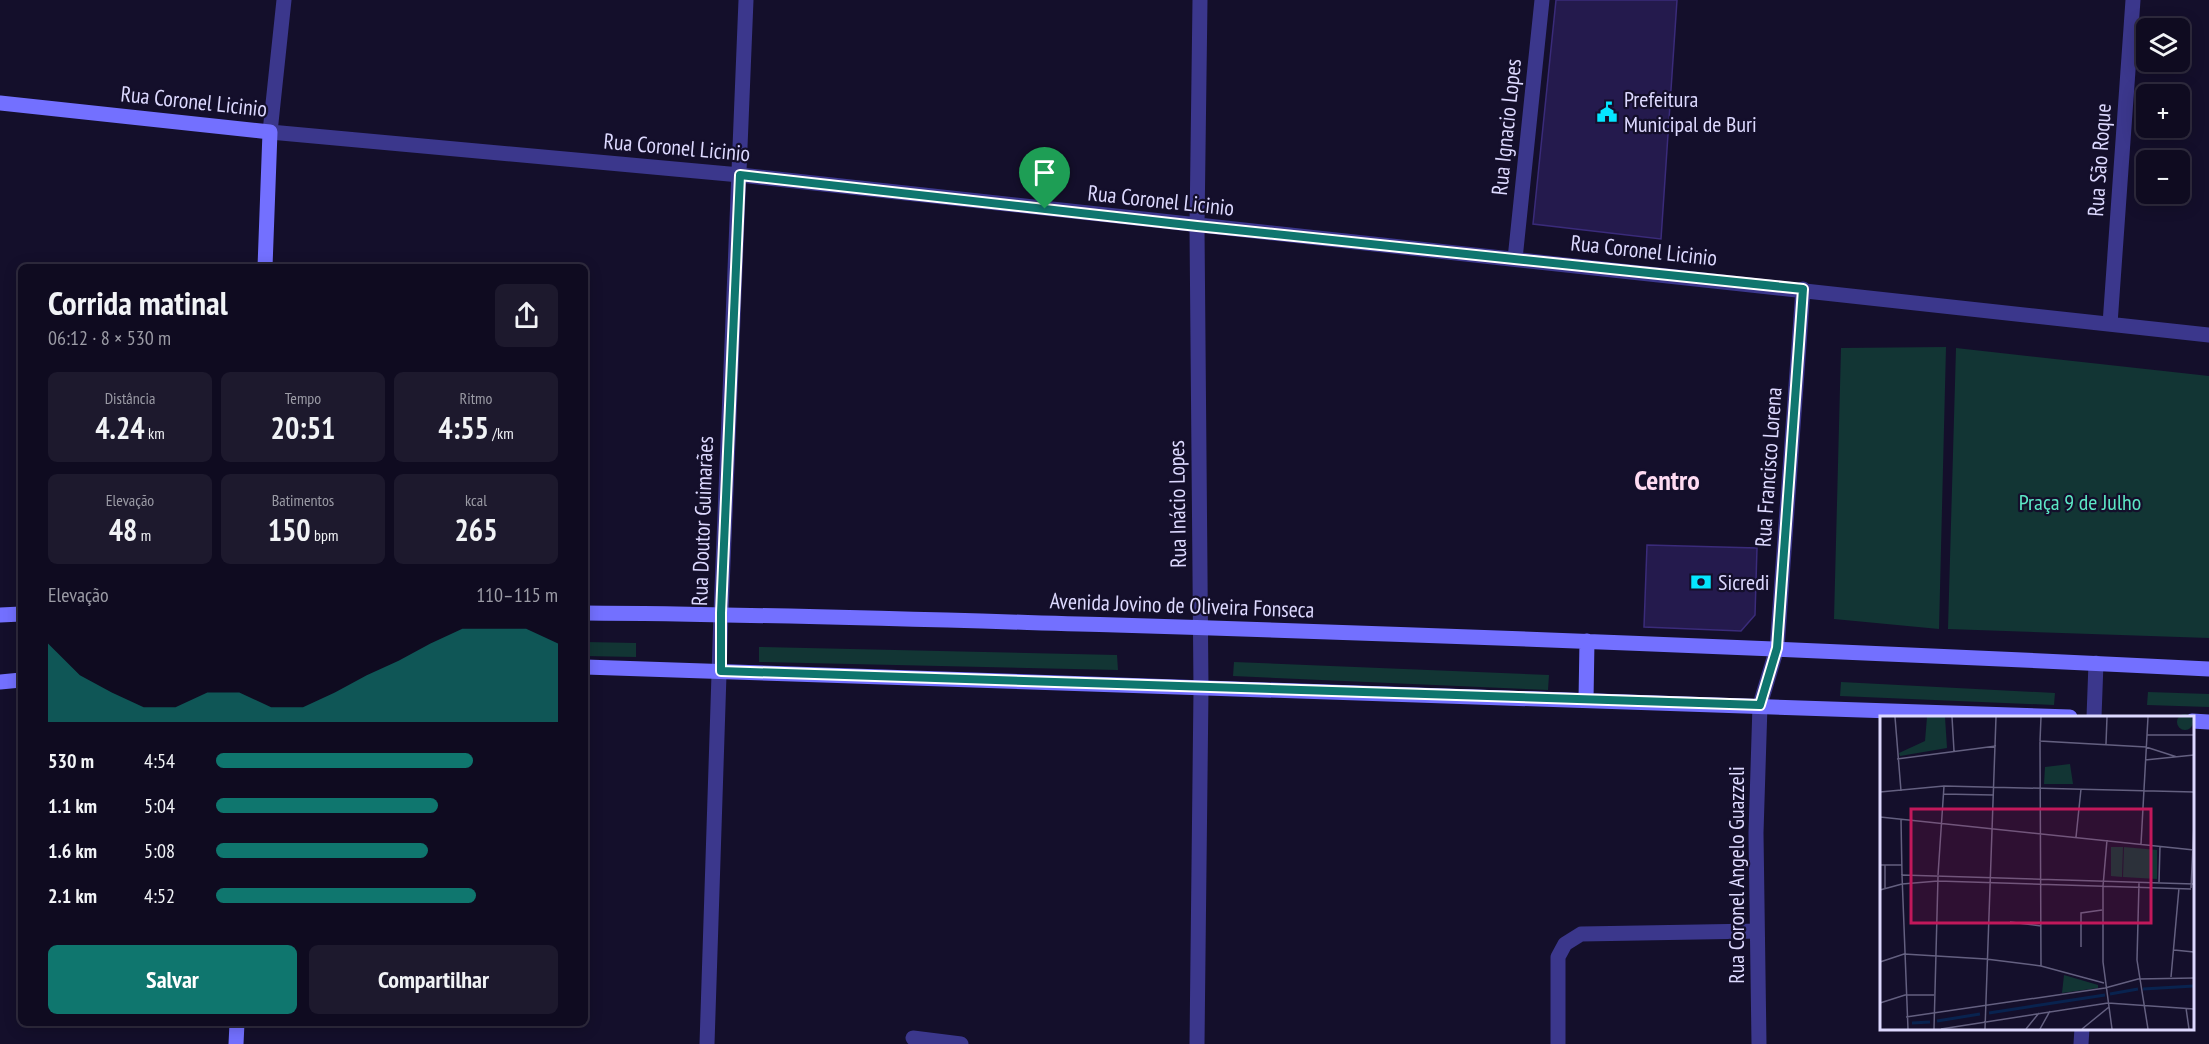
<!DOCTYPE html>
<html lang="pt">
<meta charset="utf-8">
<style>
:root{--surface:#0f0b20;--page:#1d192d;--text:#f1f3f6;--muted:#9b9ba5;--line:#2f2b3e;--accent:#0f766e}
body{margin:0;font-family:"PT Sans Narrow",sans-serif;background:var(--page);color:var(--text);height:100vh;display:flex;flex-direction:column;font-size:22px;white-space:nowrap}
*{box-sizing:border-box;margin:0}
p{font-size:20px;color:var(--muted)}
.icon{flex:none;width:33px;height:33px;fill:none;stroke:currentColor;stroke-width:2;stroke-linecap:round;stroke-linejoin:round}
.map{position:relative;flex:1;overflow:hidden}
.panel{position:absolute;left:18px;top:264px;width:570px;height:762px;display:flex;flex-direction:column;background:var(--surface);border-radius:9px;box-shadow:0 3px 15px #0003,0 0 0 2px var(--line)}
.panel>*{flex:none}
.buttons{position:absolute;left:2136px;top:18px;display:grid;gap:12px}
.buttons a{display:grid;place-items:center;width:54px;height:54px;border-radius:9px;background:var(--surface);box-shadow:0 3px 15px #0003,0 0 0 2px var(--line);font-size:30px}
.pin{position:absolute;display:grid;place-items:center;width:51px;height:51px;color:#fff;margin:-62px -26px;border-radius:50% 50% 50% 0;rotate:-45deg;box-shadow:0 0 6px #0007}
.pin .icon{rotate:45deg}
.round{display:grid;place-items:center;flex:none;width:63px;height:63px;border-radius:9px;background:var(--page)}
.headline{display:flex;align-items:center;justify-content:space-between;height:102px;padding:0 30px}
h1{font-size:33px;font-weight:600;line-height:45px}
.stats{display:grid;grid-template-columns:repeat(3,1fr);gap:9px;height:102px;padding:6px 30px}
.stats div{display:grid;align-content:center;border-radius:9px;background:var(--page);text-align:center}
.stats b{font-size:30px;font-weight:600}
.stats small{font-size:16px;font-weight:400}
.stats p{font-size:16px}
.chart{height:168px;padding:12px 30px}
.chart p{display:flex;justify-content:space-between}
.chart svg{width:100%;height:108px;margin-top:6px;fill:var(--accent);opacity:.7}
.action{display:flex;gap:12px;margin-top:auto;padding:12px 30px}
.action a{flex:1;height:69px;border-radius:9px;background:var(--accent);color:#fff;font-size:24px;font-weight:600;line-height:69px;text-align:center}
.action a+a{background:var(--page);color:var(--text)}
ul{padding:0 30px;list-style:none;font-size:20px}
li{display:grid;grid-template-columns:96px 72px 1fr;align-items:center;height:45px}
li i{height:15px;border-radius:8px;background:var(--accent)}
.map>svg:first-child{display:block}
.green{fill:#123534}
.building{fill:#241a4d;stroke:#3a2b7a;stroke-width:1.5}
.lines{fill:none;stroke-linecap:round;stroke-linejoin:round}
.street{stroke:#3b378c;stroke-width:15}
.secondary{stroke:#7370ff;stroke-width:15}
.route-casing{stroke:#fff;stroke-width:12}
.route{stroke:#0f766e;stroke-width:8}
.labels{text-anchor:middle;stroke-width:4.5;stroke-linejoin:round;paint-order:stroke}
.poi-label{font-size:22px;fill:#ddd9ff;stroke:#140f2b;text-anchor:start}
.street-label{font-size:22px;fill:#ddd9ff;stroke:#140f2b}
.park-label{font-size:22px;fill:#5ce7c5;stroke:#140f2b}
.district-label{font-size:28px;font-weight:bold;fill:#ffdbf2;stroke:#140f2b}
.inset-river{fill:none;stroke:#09234f;stroke-width:3}
.inset-road{fill:none;stroke:#646080;stroke-width:1.5}
.view{fill:#c2185b;fill-opacity:0.15;stroke:#c2185b;stroke-width:3}
.inset-edge{fill:none;stroke:#ddd9ff;stroke-width:3}
</style>
<div class="map">
<svg width="2209" height="1044" viewBox="0 0 2209 1044">
<rect width="100%" height="100%" fill="#140f2b"/>
<!-- green -->
<path class="green" d="M1946,347l-7,282 -105,-10 7,-271z
M1956,348l253,28v262l-261,-9z
M585,642l51,1v14l-51,-1z
M759,647l358,8 1,15 -359,-8z
M1234,662l315,13 -1,15 -315,-14z
M1841,682l214,11 -1,12 -214,-9z
M2148,692l61,2v13l-62,-2z"/>
<!-- building -->
<path class="building" d="M1556,0h121l-16,239 -128,-15z
M1647,545l110,3 -2,67 -14,16 -97,-4z"/>
<g class="lines">
<!-- street -->
<path class="street" d="M284,0l-14,132 470,43 1469,160
M1515,259l27,-259
M2110,324l23,-324
M2094,717l2,-54
M913,1038l48,6
M707,1044l14,-431 25,-613
M1197,1044l4,-355 -4,-462 3,-227
M1558,1044v-87l7,-13 16,-10 176,-3
M1759,1044l-3,-211 4,-128 17,-57 26,-359
M2081,1044l1,-16"/>
<!-- secondary -->
<path class="secondary" d="M0,103l270,29 -5,135
M585,613c177,1 354,7 531,12 364,11 729,26 1093,44
M0,615l21,-1
M585,667l1485,50
M0,682l21,-2
M1586,700l1,-59
M2192,721l17,1
M236,1044l1,-21"/>
</g>
<g class="lines">
<!-- route casing -->
<g class="route-casing">
<path id="route" d="M740,175l457,51 606,63 -26,359 -17,57 -1039,-34v-58z"/>
</g>
<!-- route -->
<use href="#route" class="route"/>
</g>
<!-- icons -->
<defs>
<g id="civic-bare" transform="scale(1.62)"><path d="M-.6-6.5H3V-4.5H.6V-3L4-1V1h2V6H-6V1h2V-1L-.6-3ZM-1.2 2.5V6h2.4V2.5Z" fill="#05e6ff" stroke="#140f2b" stroke-width="2.5" paint-order="stroke"/></g>
<g id="bank-bare" transform="scale(1.62)"><path d="M-6-4H6V4H-6ZM0-2.3a2.3 2.3 0 1 0 0 4.6a2.3 2.3 0 1 0 0-4.6Z" fill="#05e6ff" stroke="#140f2b" stroke-width="2.5" paint-order="stroke"/></g>
</defs>
<g fill-rule="evenodd">
<use href="#civic-bare" x="1607" y="112"/>
<use href="#bank-bare" x="1701" y="582"/>
</g>
<g class="labels">
<!-- poi labels -->
<g class="poi-label">
<text x="1624" y="107">Prefeitura<tspan x="1624" dy="25">Municipal de Buri</tspan></text>
<text x="1718" y="590">Sicredi</text>
</g>
<!-- street labels -->
<g class="street-label">
<text transform="translate(194 101) rotate(6)" y="8">Rua Coronel Licinio</text>
<text transform="translate(1506 127) rotate(-84)" y="8">Rua Ignacio Lopes</text>
<text transform="translate(677 147) rotate(5)" y="8">Rua Coronel Licinio</text>
<text transform="translate(2099 160) rotate(-86)" y="8">Rua São Roque</text>
<text transform="translate(1161 200) rotate(6)" y="8">Rua Coronel Licinio</text>
<text transform="translate(1644 250) rotate(6)" y="8">Rua Coronel Licinio</text>
<text transform="translate(1768 467) rotate(-86)" y="8">Rua Francisco Lorena</text>
<text transform="translate(1177 504) rotate(-91)" y="8">Rua Inácio Lopes</text>
<text transform="translate(702 521) rotate(-88)" y="8">Rua Doutor Guimarães</text>
<text transform="translate(1182 605) rotate(2)" y="8">Avenida Jovino de Oliveira Fonseca</text>
<text transform="translate(1736 875) rotate(-90)" y="8">Rua Coronel Angelo Guazzeli</text>
</g>
<!-- park labels -->
<g class="park-label">
<text x="2080" y="510">Praça 9 de Julho</text>
</g>
<!-- district labels -->
<g class="district-label">
<text x="1667" y="490">Centro</text>
</g>
</g>
<!-- overview -->
<g transform="translate(1880 716)">
<rect width="314" height="314" fill="#140f2b"/>
<path d="M297 6a8 8 0 1 1 16 0a8 8 0 1 1-16 0ZM47,1h18l2,31 -47,8 -1,-3 26,-12zM190,48l3,20h-29l1,-17zM231,131h12l-1,30 -11,-1zM244,131l33,3v29l-34,-2zM184,259l34,10v3l-36,5z" fill="#123534"/>
<path class="inset-river" d="M263,273l51,-3M230,278l28,-5M109,297l116,-18M57,305l43,-7M32,307l18,-1"/>
<path class="inset-road" d="M15,1l6,74M72,1l2,34M161,1l-1,24 106,6 31,10M267,19h47M160,25l1,225M226,28l1,-27M17,43l99,-13M265,44l49,-5M0,76l64,-6 250,6M63,78l50,1M0,101l314,33M21,103l1,56M196,121l5,-48M227,124l-4,46v76l9,67M261,128l7,-127M0,149h22M5,149v24M58,159l6,-89M279,166l1,-36M259,167l-2,77 11,69M22,168l36,-3 253,8M311,172l3,-64M0,174l22,-6M130,206l31,4M201,231v-34l21,-3M294,234l20,2M0,246l24,-8 82,5 55,7 63,17M291,261l8,-89M0,287l25,-8h29M306,292l3,21M26,301l199,-29 33,-9 56,-1M28,313l-6,-154 292,9M54,313l4,-152M61,313l167,-26 86,6M105,313l11,-312M146,313l13,-16M160,313l10,-18M202,313l27,-22"/>
<path class="view" d="M31,93h240v114h-240z"/>
<rect width="314" height="314" class="inset-edge"/>
</g>
</svg>
<div class="buttons">
<a><svg class="icon" aria-label="layers" viewBox="0 0 24 24"><path d="M12 4l9 5-9 5-9-5zM3 14l9 5 9-5"/></svg></a>
<a>+</a>
<a>−</a>
</div>
<div class="pin" style="left:1045px;top:209px;background:#1e9e55"><svg class="icon" aria-label="arrive" viewBox="0 0 24 24"><path d="M6 21V4h12l-3 4 3 4H6"/></svg></div>
<section class="panel">
<div class="headline"><div><h1>Corrida matinal</h1><p>06:12 · 8 × 530 m</p></div><a class="round"><svg class="icon" aria-label="share" viewBox="0 0 24 24"><path d="M12 15V3M7 8l5-5 5 5M5 13v7h14v-7"/></svg></a></div>
<div class="stats">
<div><p>Distância</p><b>4.24<small> km</small></b></div>
<div><p>Tempo</p><b>20:51</b></div>
<div><p>Ritmo</p><b>4:55<small> /km</small></b></div>
</div>
<div class="stats">
<div><p>Elevação</p><b>48<small> m</small></b></div>
<div><p>Batimentos</p><b>150<small> bpm</small></b></div>
<div><p>kcal</p><b>265</b></div>
</div>
<div class="chart"><p><span>Elevação</span>110–115 m</p>
<svg viewBox="0 0 160 44" preserveAspectRatio="none"><path d="M0 44V12L10 25L20 32L30 38L40 38L50 32L60 32L70 38L80 38L90 32L100 25L110 19L120 12L130 6L140 6L150 6L160 12V44z"/></svg>
</div>
<ul>
<li><b>530 m</b>4:54<i style="width:75%"></i></li>
<li><b>1.1 km</b>5:04<i style="width:65%"></i></li>
<li><b>1.6 km</b>5:08<i style="width:62%"></i></li>
<li><b>2.1 km</b>4:52<i style="width:76%"></i></li>
</ul>
<div class="action"><a>Salvar</a><a>Compartilhar</a></div>
</section>
</div>
